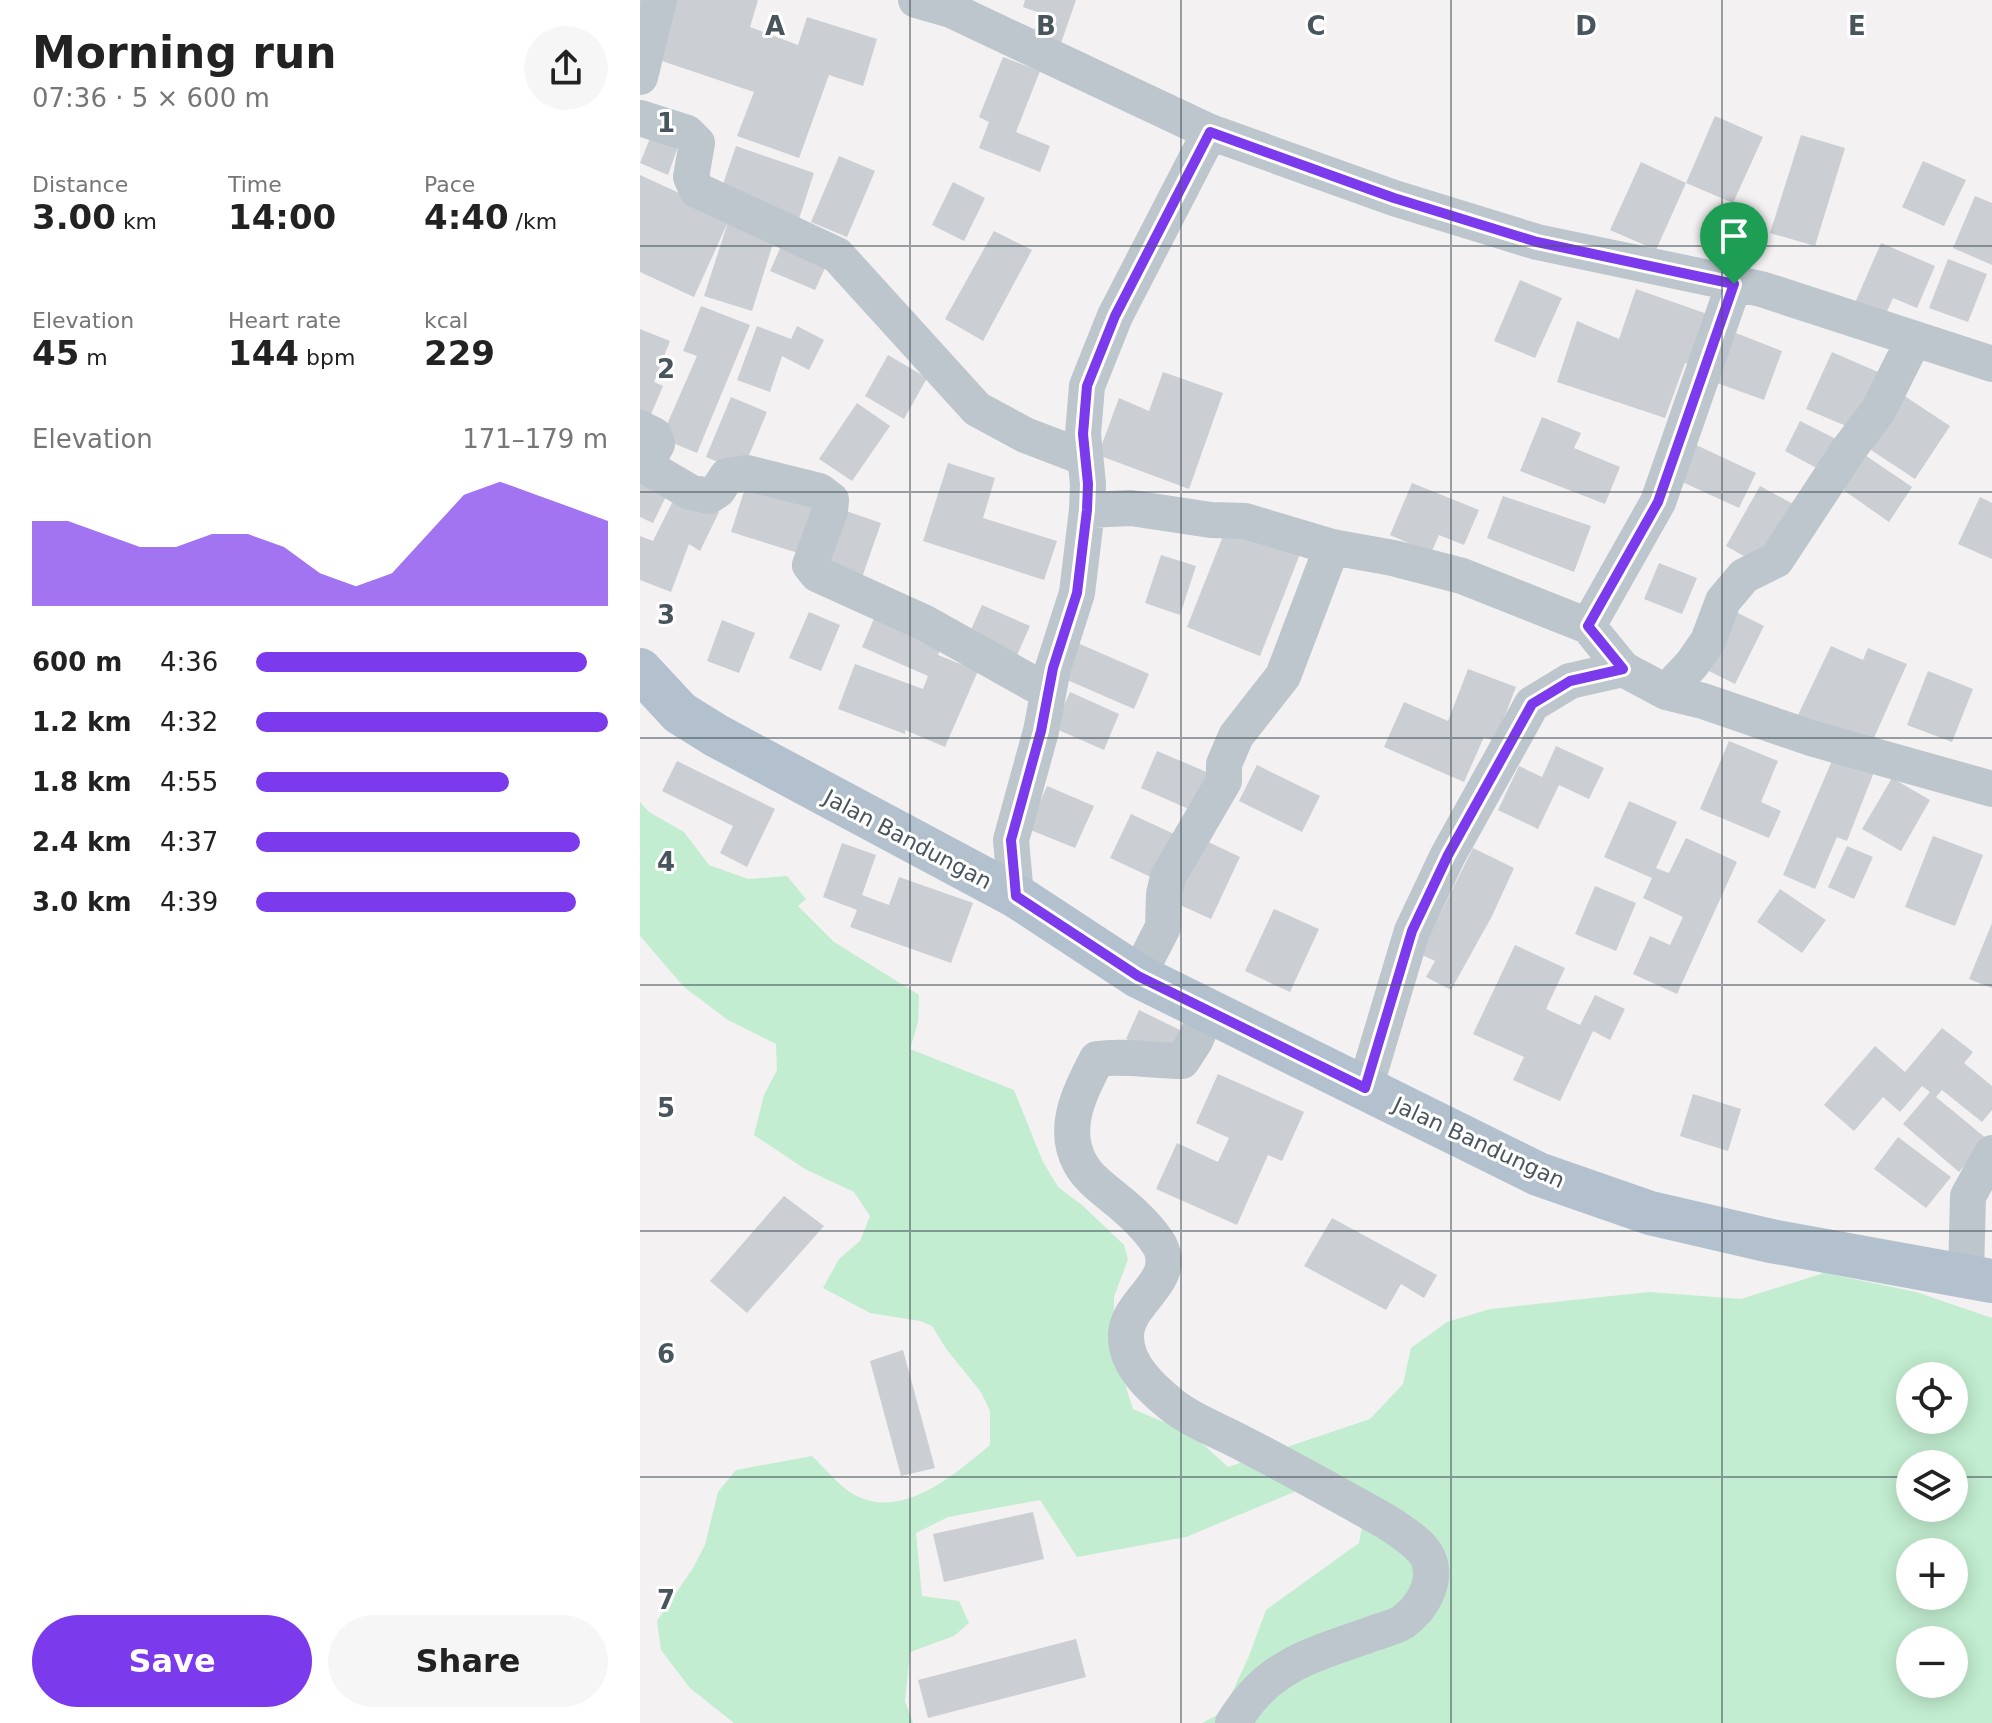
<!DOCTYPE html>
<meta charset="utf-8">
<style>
:root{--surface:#fff;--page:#f6f6f6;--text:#222;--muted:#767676;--accent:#7c3aed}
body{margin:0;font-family:"DejaVu Sans",sans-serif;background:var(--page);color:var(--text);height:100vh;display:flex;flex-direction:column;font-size:30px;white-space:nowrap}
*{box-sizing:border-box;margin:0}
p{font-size:26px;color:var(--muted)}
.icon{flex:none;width:44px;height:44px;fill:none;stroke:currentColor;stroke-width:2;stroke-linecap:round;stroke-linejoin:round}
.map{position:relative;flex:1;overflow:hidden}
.sheet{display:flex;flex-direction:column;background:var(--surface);width:640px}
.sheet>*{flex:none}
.buttons{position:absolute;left:1256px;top:1362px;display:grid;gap:16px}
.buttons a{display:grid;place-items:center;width:72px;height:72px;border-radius:50%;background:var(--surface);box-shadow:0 4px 20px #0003;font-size:40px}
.pin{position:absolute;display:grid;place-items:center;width:68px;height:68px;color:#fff;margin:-82px -34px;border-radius:50% 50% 50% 0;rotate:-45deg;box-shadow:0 0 8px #0007}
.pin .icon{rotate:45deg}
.round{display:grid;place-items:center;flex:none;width:84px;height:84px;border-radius:42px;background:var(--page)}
.overview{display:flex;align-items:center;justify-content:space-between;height:136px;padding:0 32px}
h1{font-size:44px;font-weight:600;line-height:60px}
.stats{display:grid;grid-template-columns:repeat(3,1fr);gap:12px;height:136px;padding:8px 32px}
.stats div{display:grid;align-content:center}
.stats b{font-size:34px;font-weight:600}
.stats small{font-size:22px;font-weight:400}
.stats p{font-size:22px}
.chart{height:224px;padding:16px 32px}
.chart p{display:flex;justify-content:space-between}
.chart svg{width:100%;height:144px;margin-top:8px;fill:var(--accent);opacity:.7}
.primary-button{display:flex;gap:16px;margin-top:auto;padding:16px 32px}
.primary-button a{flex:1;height:92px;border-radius:48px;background:var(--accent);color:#fff;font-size:32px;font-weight:600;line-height:92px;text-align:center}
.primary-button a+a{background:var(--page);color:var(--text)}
ul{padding:0 32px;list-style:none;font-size:26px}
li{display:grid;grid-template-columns:128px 96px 1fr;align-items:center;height:60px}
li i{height:20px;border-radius:10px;background:var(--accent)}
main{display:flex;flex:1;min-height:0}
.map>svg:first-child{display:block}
.green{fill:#c2edd0;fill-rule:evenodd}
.building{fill:#cbced3}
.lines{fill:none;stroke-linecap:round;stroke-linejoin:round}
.minor{stroke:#bdc6cc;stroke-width:36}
.major{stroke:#b2c1cd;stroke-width:44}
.route-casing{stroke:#fff;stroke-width:16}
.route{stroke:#7c3aed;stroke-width:10}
.grid{fill:none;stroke:#49555d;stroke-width:2;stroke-opacity:0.55}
.labels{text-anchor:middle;stroke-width:6;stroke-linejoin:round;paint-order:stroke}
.street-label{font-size:22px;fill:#49555d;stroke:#fff}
.grid-label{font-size:26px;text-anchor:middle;font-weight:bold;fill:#49555d;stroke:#fff;stroke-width:6;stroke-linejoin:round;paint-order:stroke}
</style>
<main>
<section class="sheet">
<div class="overview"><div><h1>Morning run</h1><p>07:36 · 5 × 600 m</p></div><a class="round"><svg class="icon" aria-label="share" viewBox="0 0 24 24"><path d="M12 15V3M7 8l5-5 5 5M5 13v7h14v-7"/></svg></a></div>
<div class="stats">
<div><p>Distance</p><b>3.00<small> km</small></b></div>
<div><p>Time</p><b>14:00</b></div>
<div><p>Pace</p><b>4:40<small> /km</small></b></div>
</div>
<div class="stats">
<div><p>Elevation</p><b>45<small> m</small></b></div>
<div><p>Heart rate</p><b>144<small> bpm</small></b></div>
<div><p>kcal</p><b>229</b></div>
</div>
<div class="chart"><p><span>Elevation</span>171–179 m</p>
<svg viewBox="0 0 160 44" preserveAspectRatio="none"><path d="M0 44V18L10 18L20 22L30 26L40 26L50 22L60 22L70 26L80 34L90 38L100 34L110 22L120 10L130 6L140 10L150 14L160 18V44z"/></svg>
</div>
<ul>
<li><b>600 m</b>4:36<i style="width:94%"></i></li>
<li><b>1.2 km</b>4:32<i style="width:100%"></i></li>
<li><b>1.8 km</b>4:55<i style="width:72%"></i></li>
<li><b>2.4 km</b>4:37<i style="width:92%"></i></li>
<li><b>3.0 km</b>4:39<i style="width:91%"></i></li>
</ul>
<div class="primary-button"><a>Save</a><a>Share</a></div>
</section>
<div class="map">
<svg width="1352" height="1723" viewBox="0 0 1352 1723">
<rect width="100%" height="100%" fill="#f3f1f1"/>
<!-- green -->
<path class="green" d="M0,802l9,10 35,20 25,33 39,14 39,-3 19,23 -8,7 36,36 85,53 -1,27 -8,27 104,41 29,72 15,25 24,18 42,40 4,14 -14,38v53l19,59 59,25 36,33 142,-48 33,-35 8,-36 36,-26 43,-13 159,-17 92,7 83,-26 92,19 76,26v405h-790l21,-11 26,-56 17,-46 93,-67 9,-49 -38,-17 -144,60 -109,20 -37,-57 -92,17 -32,16 6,63 37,5 10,22 -15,13 -44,16 -5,49 8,22h-179l-44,-35 -29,-38 -4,-29 36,-53 12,-23 13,-53 18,-22 76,-14c13,12 26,29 41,38 49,28 102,-20 137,-49v-34l-9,-19 -34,-42 -15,-24 -12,-5 -50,-8 -47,-25 16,-29 21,-18 10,-25 -16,-24 -49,-23 -51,-34 10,-40 13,-25 -1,-26 -48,-24 -44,-33 -44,-51zM1270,1376h44v44h-44zM1270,1464h44v44h-44zM1270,1552h44v44h-44zM1270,1640h44v44h-44z"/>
<!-- building -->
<path class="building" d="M35,0h83l-8,27 48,18 9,-28 70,22 -14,47 -34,-11 -30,83 -62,-22 17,-44 -98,-33z
M385,0h51l-15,43 -28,-9 7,-21 -17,-6z
M363,57l37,14 -24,61 34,14 -10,26 -61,-24 10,-26 -10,-5z
M1075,116l48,21 -30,66 -47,-20z
M13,131l27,10 -12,34 -28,-12z
M1161,135l44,13 -30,98 -45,-13z
M96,146l78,27 -17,52 -77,-32z
M199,156l36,15 -28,66 -36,-15z
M1283,161l43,19 -22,46 -42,-19z
M1001,162l45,21 -30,67 -46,-20z
M0,175l135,62 -23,74 -48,-15 24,-74 -34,75 -54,-25z
M313,182l32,16 -21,43 -32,-16z
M1335,196l17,7v62l-39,-17z
M354,231l38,19 -49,91 -38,-22z
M145,237l45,20 -15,33 -45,-19z
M1241,243l54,23 -18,42 -24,-10 -9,20 -30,-13z
M1308,259l39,15 -19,48 -39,-14z
M880,280l42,18 -27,60 -41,-17z
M996,289l77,27 -18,50 -10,-3 -20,55 -108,-36 20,-61 42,18z
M61,306l49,19 -53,128 -36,-15 36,-82 -14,-5z
M117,326l34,13 6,-13 27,14 -15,30 -27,-14 -12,36 -33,-12z
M0,329l30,12 -16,41 9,4 -14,33 -9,-4z
M1096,333l46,18 -18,49 -47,-17z
M1192,352l53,23 -25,57 -54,-23z
M248,355l39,23 -23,41 -39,-23z
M523,372l60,21 -34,96 -91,-34 21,-57 30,13z
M1260,393l50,33 -35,53 -50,-33z
M91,397l36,15 -25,60 -36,-15z
M217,403l33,23 -38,55 -33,-22z
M902,417l39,16 -7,15 46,19 -15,37 -85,-33z
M1160,421l40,20 -16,31 -39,-21z
M1054,444l62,29 -17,35 -61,-28z
M1222,453l50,34 -23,35 -50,-35z
M308,463l47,15 -12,40 74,23 -13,39 -121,-39z
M0,469l32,15 -19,39 -13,-6z
M108,479l76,23 -16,54 -77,-24z
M772,483l67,27 -15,35 -25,-10 -8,18 -41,-18z
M1120,486l33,18 -33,61 -34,-19z
M38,491l41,21 -19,39 -11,-7 -18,48 -31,-12v-44l13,5z
M863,496l88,30 -17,46 -87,-34z
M1340,497l12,6v56l-34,-15z
M206,511l35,12 -22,63 -35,-12z
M587,526l73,28 -40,102 -73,-29z
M521,555l35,11 -16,49 -35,-12z
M1019,563l38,15 -15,36 -38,-15z
M342,605l48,21 -17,38 -48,-21z
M238,609l68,29 -8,17 40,16 -33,76 -40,-17v4l-67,-25 17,-45 68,25 5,-13 -66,-29z
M1092,610l32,16 -29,58 -32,-16z
M169,612l31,13 -19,46 -32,-13z
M82,620l33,13 -16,40 -32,-12z
M433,641l76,33 -15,35 -76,-33z
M1191,646l32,14 5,-12 39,16 -38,85 -72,-32z
M828,669l48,18 -21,54 -11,-4 -20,45 -80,-35 20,-45 44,19z
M1288,671l45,18 -21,53 -45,-17z
M430,692l49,22 -15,36 -50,-22z
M1089,741l49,20 -17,41 20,9 -12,27 -69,-29z
M916,746l48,22 -15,31 -30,-14 -21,44 -40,-19 21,-44 23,11z
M517,751l59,25 -16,38 -59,-26z
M1194,756l40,16 -27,69 -10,-4 -22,52 -32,-14z
M37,761l98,48 -28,58 -27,-14 13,-27 -71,-35z
M617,765l63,31 -18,36 -63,-31z
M1252,778l38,22 -29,51 -39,-22z
M407,786l47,20 -19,42 -47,-19z
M989,801l48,21 -21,46 13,5 17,-35 51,24 -60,132 -44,-20 17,-38 20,9 13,-28 -40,-19 9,-20 -48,-21z
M491,814l43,20 -21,44 -43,-20z
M1293,836l50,19 -28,71 -50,-19z
M558,837l42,20 -29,62 -42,-19z
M202,843l34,12 -14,40 27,10 10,-28 74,26 -22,60 -101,-36 7,-17 -34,-13z
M1207,846l26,11 -19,42 -26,-12z
M833,848l41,20 -22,48 -41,74 -25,-13 9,-16 -15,-7z
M955,886l41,17 -20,48 -41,-17z
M1140,889l46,31 -24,33 -45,-31z
M634,909l45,20 -29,63 -45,-21z
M1352,923v65l-23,-9z
M875,945l50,23 -19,41 34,16 15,-30 30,14 -15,31 -17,-9 -33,70 -47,-21 11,-23 -51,-23z
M499,1010l43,21 -13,28 -43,-20z
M1302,1028l31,24 -9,11 28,23v24l-10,12 -40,-32 -6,7 51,42 -28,33 -56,-48 27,-32 -8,-6 -22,26 -17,-15 -29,34 -30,-26 51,-59 30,26z
M578,1074l86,38 -22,49 -14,-6 -31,70 -81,-36 21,-46 41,19 11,-24 -33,-15z
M1053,1094l48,15 -13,42 -48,-15z
M1258,1137l53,40 -25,31 -52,-39z
M144,1196l40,30 -77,87 -37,-32z
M692,1218l105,57 -13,23 -23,-14 -15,26 -82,-44z
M263,1350l32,118 -34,8 -31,-115z
M393,1512l11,47 -100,23 -11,-48z
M436,1639l10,38 -158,41 -10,-38z"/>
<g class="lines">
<!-- minor -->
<path class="minor" d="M276,0l35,10 259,122
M0,77l19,-77
M0,118l47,15 10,10 -6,34 6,13 140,65 140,154 48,26 60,23
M0,428l14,7 3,9 -8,14v10l41,24 19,4 9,-6 9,-14 20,-3 72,18 12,9 -1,11 -20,54 7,9 108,49 123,69
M447,510l44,-2 80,12 34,1 87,26 61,11 69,18 126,50
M983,669l-35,-43 70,-124 76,-218
M1026,692l26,-28 16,-23 15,-40 21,-25 32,-16 73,-111 29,-38 36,-72
M376,896l-5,-56 30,-109 12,-63 24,-75 10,-83 1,-26 -5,-50 4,-48 28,-70 95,-184 184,66 143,44 224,47 231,75
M498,976l25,-49 1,-33 4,-17 56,-96v-17l12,-28 47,-60 49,-129
M568,1010l-13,31 -13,20c-29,0 -57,-6 -85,-2 -17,32 -36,69 -17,104 9,17 29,30 43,42 14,12 28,26 37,41 18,37 -35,55 -34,91 0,28 25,51 46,68 20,16 48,26 70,38 49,25 97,52 145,79 13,9 34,21 41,36 10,24 -6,50 -25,64 -8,5 -20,8 -29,11 -26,10 -56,18 -80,31 -28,15 -44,32 -61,59
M725,1088l47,-157 36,-76 84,-151 38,-23 53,-12 43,23 37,9 111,38 178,50
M1326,1275l2,-79 24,-43"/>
<!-- major -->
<path class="major" d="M0,670l40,43 37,23 299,160 122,80 400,198 112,39 121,28 221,40"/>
</g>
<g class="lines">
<!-- route casing -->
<g class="route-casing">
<path id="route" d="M570,132l184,66 143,44 197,42 -76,218 -70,124 35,43 -53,12 -38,23 -84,151 -36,76 -47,157 -227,-112 -122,-80 -5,-56 30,-109 12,-63 24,-75 10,-83 1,-26 -5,-50 4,-48 28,-70z"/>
</g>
<!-- route -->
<use href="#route" class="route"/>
</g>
<!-- grid -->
<path class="grid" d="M270,0v1723M541,0v1723M811,0v1723M1082,0v1723M0,246h1352M0,492h1352M0,738h1352M0,985h1352M0,1231h1352M0,1477h1270M1314,1477h38"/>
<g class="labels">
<!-- street labels -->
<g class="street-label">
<text transform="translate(268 839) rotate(28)" y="8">Jalan Bandungan</text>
<text transform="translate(839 1142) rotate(25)" y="8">Jalan Bandungan</text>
</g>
</g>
<g class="grid-label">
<text x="135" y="35">A</text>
<text x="406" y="35">B</text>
<text x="676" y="35">C</text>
<text x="946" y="35">D</text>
<text x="1217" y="35">E</text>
<text x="26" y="132">1</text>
<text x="26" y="378">2</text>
<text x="26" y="624">3</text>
<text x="26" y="871">4</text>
<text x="26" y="1117">5</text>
<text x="26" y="1363">6</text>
<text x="26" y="1609">7</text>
</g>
</svg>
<div class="buttons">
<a><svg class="icon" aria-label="locate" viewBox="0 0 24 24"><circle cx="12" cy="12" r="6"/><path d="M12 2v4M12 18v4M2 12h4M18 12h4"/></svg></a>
<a><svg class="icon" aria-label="layers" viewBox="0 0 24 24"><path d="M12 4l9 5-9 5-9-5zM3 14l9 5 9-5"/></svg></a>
<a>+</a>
<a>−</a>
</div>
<div class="pin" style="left:1094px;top:284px;background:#1e9e55"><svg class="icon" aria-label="arrive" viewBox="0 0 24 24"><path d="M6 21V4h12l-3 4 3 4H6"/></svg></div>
</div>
</main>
